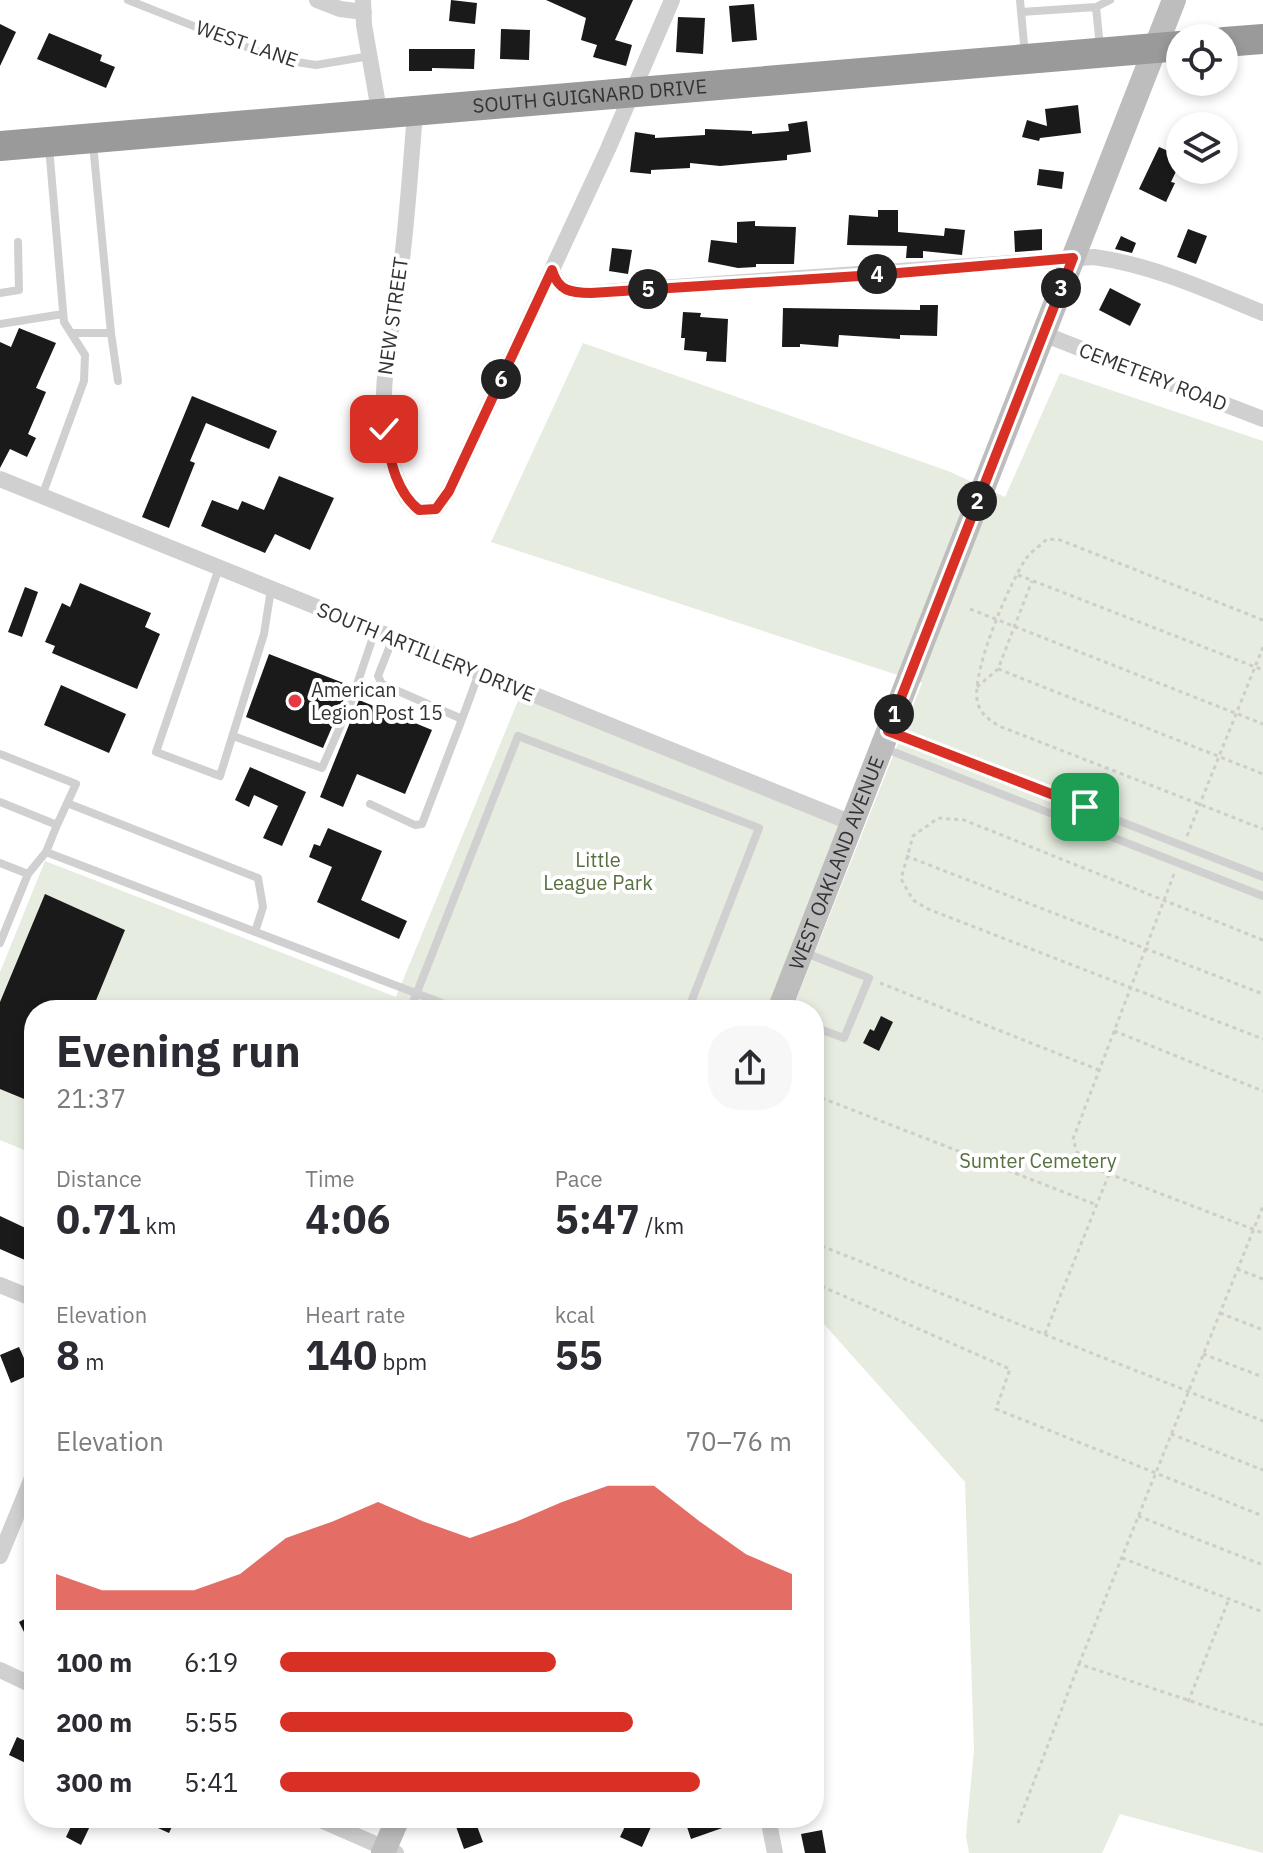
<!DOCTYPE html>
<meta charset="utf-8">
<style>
:root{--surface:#fff;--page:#f7f7f7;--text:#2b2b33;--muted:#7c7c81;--accent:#d93025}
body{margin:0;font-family:"IBM Plex Sans",sans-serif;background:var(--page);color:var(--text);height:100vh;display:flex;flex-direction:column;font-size:30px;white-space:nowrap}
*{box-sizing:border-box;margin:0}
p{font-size:26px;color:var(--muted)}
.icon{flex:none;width:44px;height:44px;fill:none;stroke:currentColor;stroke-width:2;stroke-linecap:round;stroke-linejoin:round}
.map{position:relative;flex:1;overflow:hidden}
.drawer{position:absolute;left:24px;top:1000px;width:800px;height:828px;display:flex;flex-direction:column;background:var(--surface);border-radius:32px;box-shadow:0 4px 12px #0003}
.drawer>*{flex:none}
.buttons{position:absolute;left:1166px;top:24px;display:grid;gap:16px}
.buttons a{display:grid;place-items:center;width:72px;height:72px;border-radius:50%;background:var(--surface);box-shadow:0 4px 12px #0003;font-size:40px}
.pin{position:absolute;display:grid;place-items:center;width:68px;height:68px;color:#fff;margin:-34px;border-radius:16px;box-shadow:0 4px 12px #0006}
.km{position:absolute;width:40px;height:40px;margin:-20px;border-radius:50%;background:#222;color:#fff;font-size:22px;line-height:40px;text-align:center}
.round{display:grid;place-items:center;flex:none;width:84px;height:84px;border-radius:32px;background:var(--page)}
.overview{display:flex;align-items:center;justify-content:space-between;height:136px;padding:0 32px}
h1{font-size:44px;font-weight:700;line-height:60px}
.stats{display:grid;grid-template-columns:repeat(3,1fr);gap:12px;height:136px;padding:8px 32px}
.stats div{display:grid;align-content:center}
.stats b{font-size:40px;font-weight:700}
.stats small{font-size:22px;font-weight:400}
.stats p{font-size:22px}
.chart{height:224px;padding:16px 32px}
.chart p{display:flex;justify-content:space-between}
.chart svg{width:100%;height:144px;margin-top:8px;fill:var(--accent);opacity:.7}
ul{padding:0 32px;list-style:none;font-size:26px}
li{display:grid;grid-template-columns:128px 96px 1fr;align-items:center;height:60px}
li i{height:20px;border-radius:10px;background:var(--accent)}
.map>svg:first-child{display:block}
.green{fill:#e6ecdf}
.building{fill:#1a1a1a}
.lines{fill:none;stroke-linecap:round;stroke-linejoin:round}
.path{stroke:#cdcdcd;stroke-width:3;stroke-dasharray:4 4;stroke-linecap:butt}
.lane{stroke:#d0d0d0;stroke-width:8}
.street{stroke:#d0d0d0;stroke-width:16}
.secondary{stroke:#bdbdbd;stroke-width:24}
.highway{stroke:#9a9a9a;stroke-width:30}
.route-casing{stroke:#fff;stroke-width:16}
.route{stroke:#d93025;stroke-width:10}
.poi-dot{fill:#e63946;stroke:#fff;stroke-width:3}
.labels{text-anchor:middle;stroke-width:8;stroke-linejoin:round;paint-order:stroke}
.street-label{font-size:20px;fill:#333;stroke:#fff}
.poi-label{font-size:20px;fill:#333;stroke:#fff;text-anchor:start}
.park-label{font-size:20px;fill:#56703f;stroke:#fff}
</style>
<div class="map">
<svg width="1263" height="1853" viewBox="0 0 1263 1853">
<rect width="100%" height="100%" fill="#fff"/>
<!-- green -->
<path class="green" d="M583,343l365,128 57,26 55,-124 203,68v1412l-143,-39 -18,39h-133l-3,-17 8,-87 -9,-267 -151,-169v-303h-22l130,-327 -431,-141z
M522,691l330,132 -73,187h-745v144l-34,-14v-168l45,-111 351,136z"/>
<!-- building -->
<path class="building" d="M451,0l26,3 -2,21 -26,-3z
M546,0h87l-18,40 17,5 -6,21 -33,-9 4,-12 -16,-5 5,-22z
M754,4l3,36 -25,2 -3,-36z
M678,17l27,1 -2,36 -27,-2z
M0,24l16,8 -16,34z
M501,29l29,1 -1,30 -29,-1z
M49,33l53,22 -2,6 15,6 -9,21 -69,-29z
M409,49h66l-1,20 -42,-1v3h-23z
M1078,105l3,28 -41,5 -1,3 -17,-4 5,-17 20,6 -2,-17z
M807,121l4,31 -24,3v5l-67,6 -30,-3v5l-39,2v4l-21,-2 5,-40 20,3v3l50,-3v-6l47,2v3l37,-3 -1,-7z
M1159,147l21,9v7l-9,19 4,1 -9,19 -27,-13z
M1039,169l25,3 -2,17 -25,-4z
M878,210h20v22l46,4 1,-8 20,2 -3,25 -39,-4v7h-17l1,-12 -60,-1 2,-30 29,2z
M755,221v5l41,1 -2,37h-38v3l-18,1 -30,-6 3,-22 26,3v-21z
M1042,229v21l-27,2 -1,-21z
M1188,229l19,7 -11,28 -19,-7z
M1121,236l15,7 -4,10 -17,-4z
M612,248l20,2 -4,24 -19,-3z
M1110,288l31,16 -11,22 -31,-16z
M920,305h18l-1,31 -37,-1v4l-61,-4 -1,12 -38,-3v3h-18l1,-39 137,2z
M683,312l18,1 -1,4 28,2 -2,43 -20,-1 1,-9 -23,-2 1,-12h-4z
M19,328l37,15 -20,45 10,4 -18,42 8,4 -9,19 -17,-8 -10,19v-126l11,5z
M192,396l85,35 -8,18 -63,-26 -16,38 5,2 -26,65 -27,-11z
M279,476l55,22 -24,52 -35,-16 -10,19 -64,-27 11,-26 26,10 4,-9 22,9z
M80,583l71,30 -6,14 15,7 -23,55 -85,-36 3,-7 -10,-4 17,-39 8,4z
M25,587l13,5 -16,45 -14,-5z
M269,654l77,30 -3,9 3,1 -2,5 -21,49 -77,-31z
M61,685l65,29 -17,39 -65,-28z
M359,700l73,30 -27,64 -48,-20 -14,33 -23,-10z
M250,767l56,25 -24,54 -19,-8 15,-32 -24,-11 -5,12 -14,-7z
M328,828l54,23 -21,49 46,21 -8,18 -82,-37 15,-35 -23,-10 5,-13 6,2z
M45,894l80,36 -33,80h-58v93l-34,-14v-87z
M881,1016l12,6 -14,29 -16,-8 7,-14 4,2z
M0,1216l34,16v32l-34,-15z
M19,1347l12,27 -20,9 -11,-28z
M34,1614v38l-15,-30z
M17,1737l17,8v22l-25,-12z
M75,1818l16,6 -10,21 -15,-8z
M136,1818h40l-7,15z
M453,1818h21l9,24 -19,7z
M629,1818l22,9 -9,20 -22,-10z
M684,1818h60l1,2 -54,19z
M822,1830l4,23h-21l-4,-19z"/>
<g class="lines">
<!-- path -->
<path class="path" d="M1018,575l245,95
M970,609l293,115
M1263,620l-203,-80 -13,-1c-7,7 -17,13 -22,21 -17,27 -52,108 -48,139 2,14 11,20 22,27l264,103
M998,669l265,105
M977,687l21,-18 34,-88
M1187,836l76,-189
M906,856l357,138
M1174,874l-101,265 4,13 14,15 172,66
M1263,940l-299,-120 -26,-2 -25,18 -12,43 12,21 15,9 335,130
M880,983l219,87
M1114,1031l149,60
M814,1095l283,110
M814,1243l449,178
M1237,1269l26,10
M814,1283l196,86 -14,40 267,107
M1220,1313l43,17
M1045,1334l64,-160
M1203,1354l60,23
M1171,1434l92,36
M1138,1516l125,49
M1122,1558l141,54
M1079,1664l184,-458
M1188,1702l41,-103
M1018,1823l61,-159 184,61"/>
<!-- lane -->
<path class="lane" d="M128,0l149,59 39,6 54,-9
M1020,0l5,55
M1096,7l14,-7
M1021,12l75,-5 4,40
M0,293l19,-3 -1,-48
M0,324l63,-10
M71,333h40l-18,-189
M111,333l7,48
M42,496l42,-115 1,-26 -21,-33 -15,-175
M219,568l-63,184 64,24 44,-142 7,-45
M393,638l-15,38 4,8 80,35 17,-46
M891,732l372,145
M233,736l89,32 29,-66 24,-71
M886,749l377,147
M0,754l76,30 -19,41
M0,802l57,23 -11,27 414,158
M67,803l191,75 5,29 -8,25
M370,804l45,21 7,-1 40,-105
M0,863l28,11
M0,943l28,-69 18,-22
M803,952l66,26 -25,60 -30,-11
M410,1010l108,-274 241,92 -71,182"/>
<!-- street -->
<path class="street" d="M317,0l23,9 24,3
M363,0l1,25 16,91
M415,113c-4,48 -7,97 -13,146 -8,69 -30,136 -10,205 6,19 11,34 27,46l17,-1 13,-18 159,-342 64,-149
M552,270c6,21 20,23 39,23l503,-36c59,8 115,34 169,56
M1043,334l220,85
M0,479l852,344
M0,1285l34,14
M0,1556l34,-83
M0,1670l34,16
M316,1818l80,35
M768,1818l7,35"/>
<!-- secondary -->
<g class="secondary">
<path id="s1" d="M779,1010l395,-1010"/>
<path d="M383,1853l15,-35"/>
</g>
<!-- highway -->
<g class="highway">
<path d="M1224,42l39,-3"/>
<path id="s2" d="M0,146l1180,-100"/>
</g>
</g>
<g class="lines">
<!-- route casing -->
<g class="route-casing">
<path id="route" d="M384,429c6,29 11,62 35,81l17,-1 13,-18 103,-221c6,21 19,23 39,23l284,-18 198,-17 -185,473 197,76"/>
</g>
<!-- route -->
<use href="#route" class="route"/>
</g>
<!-- markers -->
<circle class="poi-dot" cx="295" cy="701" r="8"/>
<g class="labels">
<!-- street labels -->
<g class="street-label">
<text transform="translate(247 44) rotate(19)" y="7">WEST LANE</text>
<text dy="7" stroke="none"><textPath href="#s2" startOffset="592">SOUTH GUIGNARD DRIVE</textPath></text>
<text transform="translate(393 316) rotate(-82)" y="7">NEW STREET</text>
<text transform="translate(1153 377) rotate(21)" y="7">CEMETERY ROAD</text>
<text transform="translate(426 652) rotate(22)" y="7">SOUTH ARTILLERY DRIVE</text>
<text dy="7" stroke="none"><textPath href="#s1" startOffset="158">WEST OAKLAND AVENUE</textPath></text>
</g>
<!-- poi labels -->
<g class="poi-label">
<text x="311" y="697">American<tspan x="311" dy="23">Legion Post 15</tspan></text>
</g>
<!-- park labels -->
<g class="park-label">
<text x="598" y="867">Little<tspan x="598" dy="23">League Park</tspan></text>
<text x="1038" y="1168">Sumter Cemetery</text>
</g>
</g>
</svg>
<div class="buttons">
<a><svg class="icon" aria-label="locate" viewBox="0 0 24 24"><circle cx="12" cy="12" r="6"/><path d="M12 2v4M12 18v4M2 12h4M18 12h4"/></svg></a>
<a><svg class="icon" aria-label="layers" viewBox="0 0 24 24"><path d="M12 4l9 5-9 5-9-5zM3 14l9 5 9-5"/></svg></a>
</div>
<div class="pin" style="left:1085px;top:807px;background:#1e9e55"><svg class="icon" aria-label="arrive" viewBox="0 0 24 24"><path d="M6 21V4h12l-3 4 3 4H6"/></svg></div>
<div class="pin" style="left:384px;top:429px;background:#d93025"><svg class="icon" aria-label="check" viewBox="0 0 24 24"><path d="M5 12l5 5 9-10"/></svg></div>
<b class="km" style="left:894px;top:714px">1</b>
<b class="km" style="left:977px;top:501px">2</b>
<b class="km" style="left:1061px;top:288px">3</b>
<b class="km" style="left:877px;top:274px">4</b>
<b class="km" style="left:648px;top:289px">5</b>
<b class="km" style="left:501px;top:379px">6</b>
<section class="drawer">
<div class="overview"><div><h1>Evening run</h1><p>21:37</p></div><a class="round"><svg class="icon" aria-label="share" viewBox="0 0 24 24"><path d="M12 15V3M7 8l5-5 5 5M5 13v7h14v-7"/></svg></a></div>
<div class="stats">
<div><p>Distance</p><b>0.71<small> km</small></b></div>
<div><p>Time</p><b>4:06</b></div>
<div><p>Pace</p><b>5:47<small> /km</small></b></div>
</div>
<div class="stats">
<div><p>Elevation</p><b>8<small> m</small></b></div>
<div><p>Heart rate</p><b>140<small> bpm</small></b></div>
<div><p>kcal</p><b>55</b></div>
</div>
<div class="chart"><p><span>Elevation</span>70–76 m</p>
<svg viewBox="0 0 160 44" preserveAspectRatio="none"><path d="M0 44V33L10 38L20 38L30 38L40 33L50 22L60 17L70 11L80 17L90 22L100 17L110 11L120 6L130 6L140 17L150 27L160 33V44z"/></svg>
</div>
<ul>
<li><b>100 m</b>6:19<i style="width:54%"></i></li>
<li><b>200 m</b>5:55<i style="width:69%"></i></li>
<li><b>300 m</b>5:41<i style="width:82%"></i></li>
</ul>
</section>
</div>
